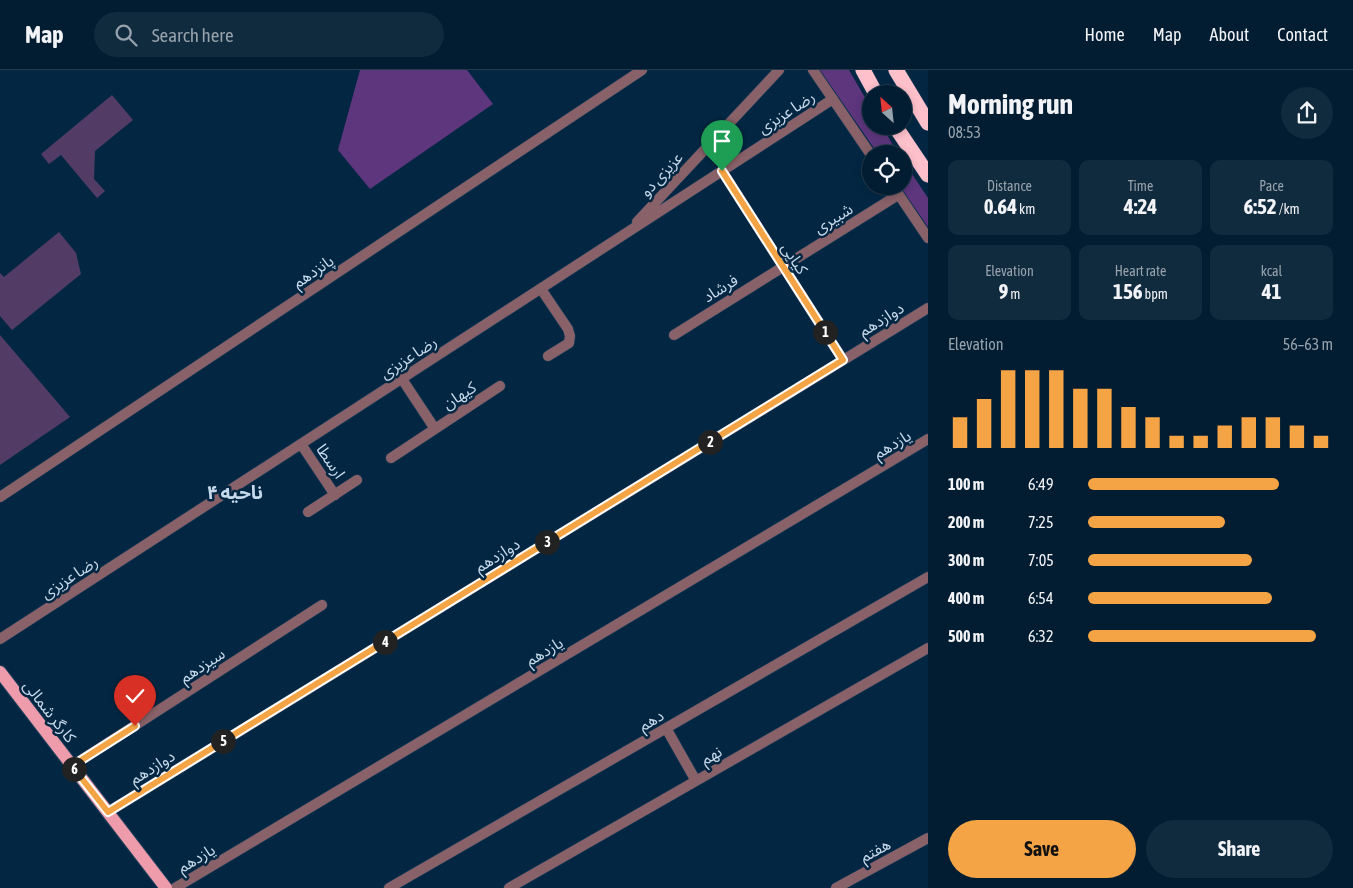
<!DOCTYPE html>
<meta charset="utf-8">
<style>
:root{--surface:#021d32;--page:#102a3e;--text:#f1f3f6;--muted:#96a2ac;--line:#233b4d;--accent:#f4a444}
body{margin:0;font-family:"Asap Condensed","Noto Sans Arabic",sans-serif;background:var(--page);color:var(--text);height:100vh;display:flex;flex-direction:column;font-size:19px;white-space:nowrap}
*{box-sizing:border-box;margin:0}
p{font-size:16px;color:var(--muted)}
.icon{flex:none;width:28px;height:28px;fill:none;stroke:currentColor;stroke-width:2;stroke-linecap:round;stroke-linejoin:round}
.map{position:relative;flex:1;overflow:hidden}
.panel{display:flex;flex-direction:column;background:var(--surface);width:425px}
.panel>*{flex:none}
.needle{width:32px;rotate:333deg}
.fabs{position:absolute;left:862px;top:15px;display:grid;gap:10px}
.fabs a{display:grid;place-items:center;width:50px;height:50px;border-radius:50%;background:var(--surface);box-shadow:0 2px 8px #0003,0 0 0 1px var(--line);font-size:25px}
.pin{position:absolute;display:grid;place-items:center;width:42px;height:42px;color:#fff;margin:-51px -21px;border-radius:50% 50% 50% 0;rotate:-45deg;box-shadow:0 0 5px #0007}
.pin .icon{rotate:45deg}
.km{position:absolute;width:25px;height:25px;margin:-12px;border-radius:50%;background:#222;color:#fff;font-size:14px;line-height:25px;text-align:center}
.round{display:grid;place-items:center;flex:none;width:52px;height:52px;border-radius:26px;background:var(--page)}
.overview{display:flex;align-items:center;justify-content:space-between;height:85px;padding:0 20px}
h1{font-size:28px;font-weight:700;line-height:38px}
.metrics{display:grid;grid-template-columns:repeat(3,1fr);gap:8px;height:85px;padding:5px 20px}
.metrics div{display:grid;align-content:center;border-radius:10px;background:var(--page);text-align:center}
.metrics b{font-size:21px;font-weight:700}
.metrics small{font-size:14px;font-weight:400}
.metrics p{font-size:14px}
.chart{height:140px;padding:10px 20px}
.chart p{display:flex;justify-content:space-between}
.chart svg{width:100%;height:90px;margin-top:5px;stroke:var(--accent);stroke-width:6}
.cta{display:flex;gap:10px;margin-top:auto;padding:10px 20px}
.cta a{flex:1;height:58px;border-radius:30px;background:var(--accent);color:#111;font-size:20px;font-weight:700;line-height:58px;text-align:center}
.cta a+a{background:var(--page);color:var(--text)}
ul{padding:0 20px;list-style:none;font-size:16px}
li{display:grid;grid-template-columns:80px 60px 1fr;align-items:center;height:38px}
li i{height:12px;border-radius:6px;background:var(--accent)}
header{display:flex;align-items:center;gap:30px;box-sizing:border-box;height:70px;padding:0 25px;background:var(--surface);border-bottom:1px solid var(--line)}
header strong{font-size:24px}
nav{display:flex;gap:28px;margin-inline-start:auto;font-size:18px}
.search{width:350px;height:45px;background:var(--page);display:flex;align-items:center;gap:12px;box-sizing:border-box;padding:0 18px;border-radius:28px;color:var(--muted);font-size:19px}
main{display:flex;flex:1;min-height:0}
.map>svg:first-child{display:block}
.green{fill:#523c66}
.forest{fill:#5d367d}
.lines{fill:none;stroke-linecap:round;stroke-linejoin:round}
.street-casing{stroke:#22435e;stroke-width:11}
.primary-casing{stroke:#22435e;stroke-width:14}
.highway-casing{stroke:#22435e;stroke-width:16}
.street{stroke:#896168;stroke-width:10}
.primary{stroke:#ee9bab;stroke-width:12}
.highway{stroke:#fec0cb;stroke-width:15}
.route-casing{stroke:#fff;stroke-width:10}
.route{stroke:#f4a444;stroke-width:6}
.labels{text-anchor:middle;stroke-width:5;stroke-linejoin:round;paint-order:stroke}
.street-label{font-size:16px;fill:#c6d9eb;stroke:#032743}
.quarter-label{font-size:19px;font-weight:bold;fill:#c6d9eb;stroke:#032743}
</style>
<header>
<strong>Map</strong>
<div class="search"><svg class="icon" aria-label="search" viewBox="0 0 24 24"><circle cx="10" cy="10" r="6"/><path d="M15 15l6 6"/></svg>Search here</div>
<nav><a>Home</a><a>Map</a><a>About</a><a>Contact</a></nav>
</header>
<main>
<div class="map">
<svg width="928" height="818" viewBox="0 0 928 818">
<rect width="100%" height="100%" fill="#032743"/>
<!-- green -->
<path class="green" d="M112,25l21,25 -38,31 -1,28 11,12 -8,7 -36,-43 -12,9 -8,-10z
M59,162l17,21 5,21 -69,56 -12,-14v-43l4,4z
M0,265l70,82 -70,48z"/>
<!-- forest -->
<path class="forest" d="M360,0h107l26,34 -123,85 -32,-39z
M820,0h29l22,38v18h11l16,28h-20z
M904,92l24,36v29l-28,-41h4z"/>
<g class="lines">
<!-- street casing -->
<g class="street-casing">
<path id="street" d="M813,0l58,85
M722,101l121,189
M893,116l35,52
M637,152l142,-152
M541,219l27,40 2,7 -1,7 -21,13
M674,265l224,-140
M402,309l33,50
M301,374l34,51
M391,388l109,-72
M0,427l642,-427
M308,442l49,-32
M0,569l833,-540
M666,658l30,53
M72,696l250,-161
M108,742l820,-504
M175,818l753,-449
M389,818l539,-311
M509,818l419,-240
M836,818l92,-50"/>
</g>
<!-- primary casing -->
<g class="primary-casing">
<path id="primary" d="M0,602l166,216"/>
</g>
<!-- highway casing -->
<g class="highway-casing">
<path id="highway" d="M863,0l13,24
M896,0l32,53
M895,56l33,49"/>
</g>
<!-- street -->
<use href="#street" class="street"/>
<!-- primary -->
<use href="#primary" class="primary"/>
<!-- highway -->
<use href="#highway" class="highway"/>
</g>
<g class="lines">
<!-- route casing -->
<g class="route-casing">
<path id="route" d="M135,656l-63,40 36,46 735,-452 -121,-189"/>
</g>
<!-- route -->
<use href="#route" class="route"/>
</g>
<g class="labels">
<!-- street labels -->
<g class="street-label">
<text transform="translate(786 42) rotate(-33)" y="6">رضا عزیزی</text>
<text transform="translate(661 104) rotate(-47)" y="6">عزیزی دو</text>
<text transform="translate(833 148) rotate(-32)" y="6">شبیری</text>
<text transform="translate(795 188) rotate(57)" y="6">کیایی</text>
<text transform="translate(313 201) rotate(-34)" y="6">پانزدهم</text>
<text transform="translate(720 218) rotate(-32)" y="6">فرشاد</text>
<text transform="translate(881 249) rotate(-32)" y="6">دوازدهم</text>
<text transform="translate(408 287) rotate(-33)" y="6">رضا عزیزی</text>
<text transform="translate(459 325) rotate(-33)" y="6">کیهان</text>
<text transform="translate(892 374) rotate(-31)" y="6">یازدهم</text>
<text transform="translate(331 391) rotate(56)" y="6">ارسطا</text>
<text transform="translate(497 485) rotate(-32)" y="6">دوازدهم</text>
<text transform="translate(69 507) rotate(-33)" y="6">رضا عزیزی</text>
<text transform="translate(544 581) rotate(-31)" y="6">یازدهم</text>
<text transform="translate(202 595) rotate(-33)" y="6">سیزدهم</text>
<text transform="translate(50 641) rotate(52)" y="6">کارگر شمالی</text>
<text transform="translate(651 650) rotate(-30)" y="6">دهم</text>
<text transform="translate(711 685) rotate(-30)" y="6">نهم</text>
<text transform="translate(152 697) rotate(-32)" y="6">دوازدهم</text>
<text transform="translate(875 780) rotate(-28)" y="6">هفتم</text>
<text transform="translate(196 788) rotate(-31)" y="6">یازدهم</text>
</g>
<!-- quarter labels -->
<g class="quarter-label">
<text x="235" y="429">ناحیه ۴</text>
</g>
</g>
</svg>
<div class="fabs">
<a><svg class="needle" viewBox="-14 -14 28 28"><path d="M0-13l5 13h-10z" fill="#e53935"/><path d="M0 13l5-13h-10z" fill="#96a2ac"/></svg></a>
<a><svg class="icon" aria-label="locate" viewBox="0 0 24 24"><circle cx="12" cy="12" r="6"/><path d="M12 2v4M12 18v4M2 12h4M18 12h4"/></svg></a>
</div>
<div class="pin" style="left:722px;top:101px;background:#1e9e55"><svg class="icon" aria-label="arrive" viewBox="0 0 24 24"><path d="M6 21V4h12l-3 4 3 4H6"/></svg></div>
<div class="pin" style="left:135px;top:656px;background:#d93025"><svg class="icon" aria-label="check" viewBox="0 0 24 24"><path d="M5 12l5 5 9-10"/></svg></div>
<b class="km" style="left:825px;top:262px">1</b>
<b class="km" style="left:710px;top:372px">2</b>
<b class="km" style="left:547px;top:472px">3</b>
<b class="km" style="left:385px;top:572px">4</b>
<b class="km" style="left:223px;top:671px">5</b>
<b class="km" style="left:74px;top:699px">6</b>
</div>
<section class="panel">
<div class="overview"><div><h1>Morning run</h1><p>08:53</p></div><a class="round"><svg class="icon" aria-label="share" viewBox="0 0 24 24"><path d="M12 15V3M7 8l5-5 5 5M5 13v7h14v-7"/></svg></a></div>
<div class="metrics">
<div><p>Distance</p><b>0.64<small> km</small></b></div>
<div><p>Time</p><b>4:24</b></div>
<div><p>Pace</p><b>6:52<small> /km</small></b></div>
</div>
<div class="metrics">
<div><p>Elevation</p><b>9<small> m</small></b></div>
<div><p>Heart rate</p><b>156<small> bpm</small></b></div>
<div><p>kcal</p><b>41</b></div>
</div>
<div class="chart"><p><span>Elevation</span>56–63 m</p>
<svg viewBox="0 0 160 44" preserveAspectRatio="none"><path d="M5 44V29M15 44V20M25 44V6M35 44V6M45 44V6M55 44V15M65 44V15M75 44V24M85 44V29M95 44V38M105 44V38M115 44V33M125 44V29M135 44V29M145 44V33M155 44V38"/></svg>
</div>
<ul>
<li><b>100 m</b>6:49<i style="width:78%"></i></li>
<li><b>200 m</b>7:25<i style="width:56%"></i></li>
<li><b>300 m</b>7:05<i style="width:67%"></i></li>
<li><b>400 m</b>6:54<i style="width:75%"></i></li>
<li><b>500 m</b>6:32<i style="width:93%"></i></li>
</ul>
<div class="cta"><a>Save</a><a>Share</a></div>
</section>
</main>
